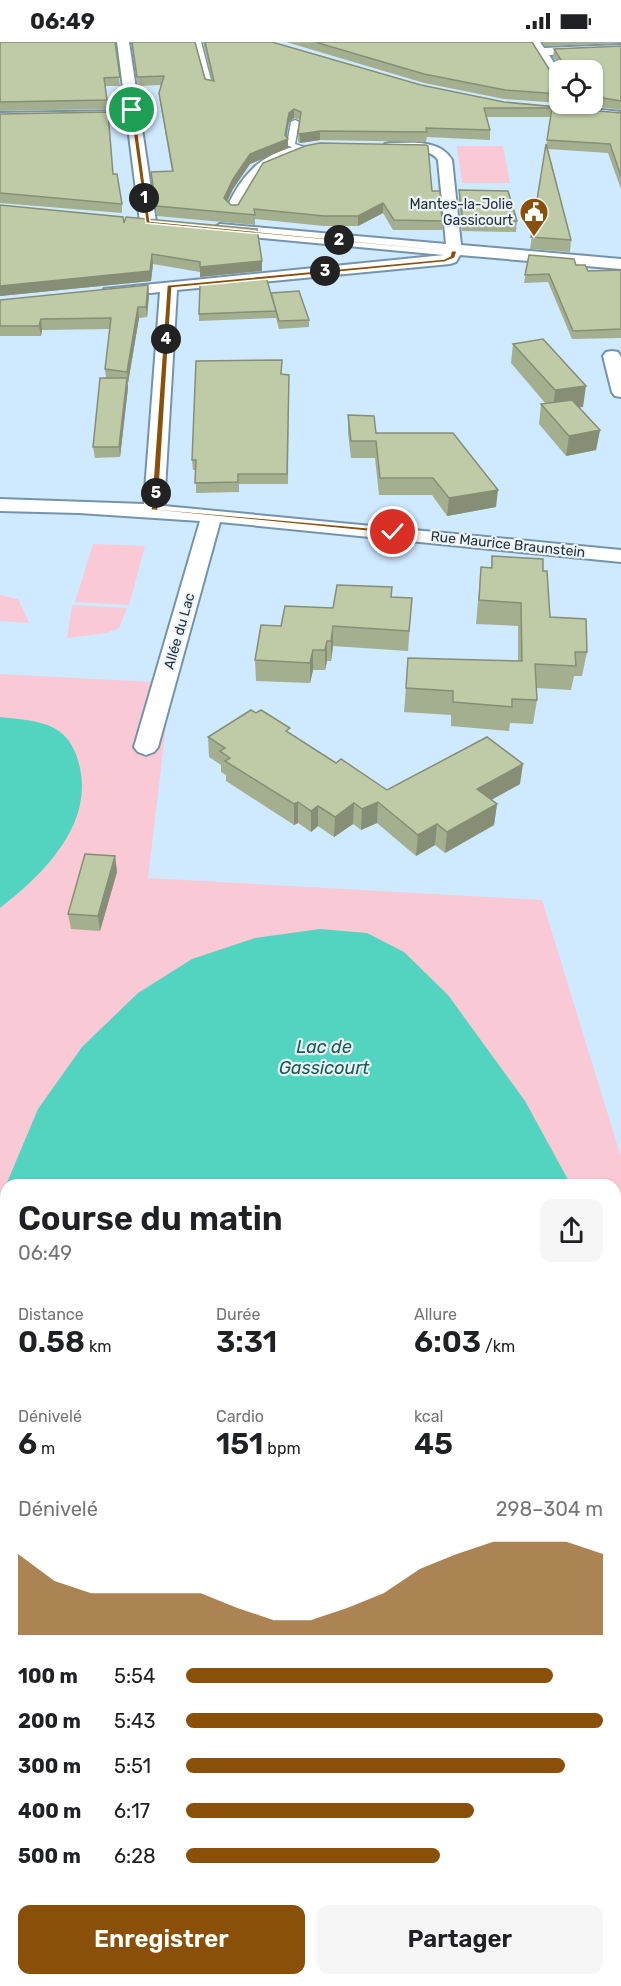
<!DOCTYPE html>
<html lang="fr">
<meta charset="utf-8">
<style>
:root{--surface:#fff;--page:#f6f6f6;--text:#202124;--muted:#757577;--accent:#8a500a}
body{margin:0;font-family:Rubik,sans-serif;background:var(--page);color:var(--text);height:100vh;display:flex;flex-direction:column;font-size:22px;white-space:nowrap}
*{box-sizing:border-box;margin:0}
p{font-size:20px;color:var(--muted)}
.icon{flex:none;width:33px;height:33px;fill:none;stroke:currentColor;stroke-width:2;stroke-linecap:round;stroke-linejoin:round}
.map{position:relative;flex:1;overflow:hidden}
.drawer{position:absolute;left:0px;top:1137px;width:621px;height:807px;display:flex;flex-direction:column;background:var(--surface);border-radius:18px 18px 0 0;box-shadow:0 2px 4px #0004}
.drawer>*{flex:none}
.tools{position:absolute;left:549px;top:18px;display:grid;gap:12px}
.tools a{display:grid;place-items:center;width:54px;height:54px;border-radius:12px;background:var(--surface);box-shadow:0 2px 4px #0004;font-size:30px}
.pin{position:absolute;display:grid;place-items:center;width:51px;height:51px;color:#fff;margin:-26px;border:3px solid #fff;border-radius:50%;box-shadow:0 2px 6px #0007}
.km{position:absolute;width:30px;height:30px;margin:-15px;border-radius:50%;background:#222;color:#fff;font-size:16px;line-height:30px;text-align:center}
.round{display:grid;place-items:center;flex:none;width:63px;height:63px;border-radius:12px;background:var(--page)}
.head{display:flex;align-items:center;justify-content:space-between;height:102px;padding:0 18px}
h1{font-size:33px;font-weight:600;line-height:45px}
.figures{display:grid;grid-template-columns:repeat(3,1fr);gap:9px;height:102px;padding:6px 18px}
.figures div{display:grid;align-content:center}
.figures b{font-size:30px;font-weight:600}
.figures small{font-size:16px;font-weight:400}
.figures p{font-size:16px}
.chart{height:168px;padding:12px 18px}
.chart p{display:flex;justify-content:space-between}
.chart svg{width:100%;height:108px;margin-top:6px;fill:var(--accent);opacity:.7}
.cta{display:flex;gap:12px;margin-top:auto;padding:12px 18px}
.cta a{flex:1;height:69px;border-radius:12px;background:var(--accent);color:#fff;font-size:24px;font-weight:600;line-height:69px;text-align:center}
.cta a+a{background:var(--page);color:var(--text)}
ul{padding:0 18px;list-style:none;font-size:20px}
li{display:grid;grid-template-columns:96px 72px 1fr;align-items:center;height:45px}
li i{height:15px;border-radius:8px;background:var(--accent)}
.status{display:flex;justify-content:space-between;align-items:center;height:42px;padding:0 30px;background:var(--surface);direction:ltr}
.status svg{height:16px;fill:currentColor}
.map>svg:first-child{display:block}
.green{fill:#f9c9d5;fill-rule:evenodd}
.water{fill:#53d4c1}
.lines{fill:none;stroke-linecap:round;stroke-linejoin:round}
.lane-casing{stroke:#7594ac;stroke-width:3}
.street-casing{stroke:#7594ac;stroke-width:4}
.lane{fill:#fff;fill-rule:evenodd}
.street{fill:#fff;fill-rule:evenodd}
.wall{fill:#a4af90}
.shaded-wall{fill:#868e75}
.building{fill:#bfcba7;stroke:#868e75;stroke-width:1.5}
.route{fill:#8a500a;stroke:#fff;stroke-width:1.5}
.labels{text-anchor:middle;stroke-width:4.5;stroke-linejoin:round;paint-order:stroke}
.far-poi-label{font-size:14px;fill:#25323c;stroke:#edf4f9;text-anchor:end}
.far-street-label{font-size:14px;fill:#25323c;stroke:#edf4f9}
.water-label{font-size:18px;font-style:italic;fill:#145d53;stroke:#edf4f9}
</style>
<div class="status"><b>06:49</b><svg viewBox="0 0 49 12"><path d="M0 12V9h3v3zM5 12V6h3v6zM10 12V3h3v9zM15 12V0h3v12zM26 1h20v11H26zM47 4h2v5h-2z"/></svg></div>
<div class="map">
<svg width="621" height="1944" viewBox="0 0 621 1944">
<rect width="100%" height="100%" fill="#cfe9ff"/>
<!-- green -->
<path class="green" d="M457,104h46l7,37h-48z
M93,502l52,2 -16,59 -54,-3z
M0,553l18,4 11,24 -29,-2z
M72,563l55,3 -8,20 -13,5 -39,5z
M0,632l171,9 -23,195 394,22 79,257v829h-621zM6,1143h609v795h-609z"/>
<!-- water -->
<path class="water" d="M0,675c17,2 39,3 54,11 15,8 21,21 25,36 16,60 -36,111 -79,144z
M320,887l47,4 37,19 44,43 77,106 46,84h-565l32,-76 44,-62 56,-54 54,-34 63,-21z
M6,1144v794h609v-714l6,11v709h-621v-786z"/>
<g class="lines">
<!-- lane casing -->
<g class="lane-casing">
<path id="lane" d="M195,0h6l12,46 -5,-1z
M295,78l4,2 -4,22 9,3 -3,4 -14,-6 4,-23z"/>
</g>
<!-- street casing -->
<g class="street-casing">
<path id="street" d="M117,0h12l27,180 -8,5 -8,-5 -13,-103 -127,2v-8l126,-2z
M528,0h12l4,6 77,-3v8l-72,2 11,17v14l-5,-1z
M567,62h13l3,4 38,4v8l-47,-6z
M390,101c22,0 50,-4 62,17l9,85 160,14v10l-161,-14 -4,7 -6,2 -273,26 -13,216 457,44v12l-401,-40 -62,225 -4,5 -8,3 -8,-3 -4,-5 66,-226 -121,-8 -79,-2v-12l144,5 16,-212 -50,5 -8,-5 2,-3 340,-34 -224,-21 -8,-5 8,-5 226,20 -8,-84c-9,-15 -38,-6 -53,-10l-2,-3 2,-3z
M297,104l7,4 -2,3 -40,21 -10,11 -14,27h-10l-2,-3c16,-34 33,-54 71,-63z
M612,309l6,1 3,5v40l-6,-1 -3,-4 -9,-36 3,-4z"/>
</g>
<!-- lane -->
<use href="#lane" class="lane"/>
<!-- street -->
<use href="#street" class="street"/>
</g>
<!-- wall -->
<path class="wall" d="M0,0h115l5,44h-15l3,23 -108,2z
M131,0h64l10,37 7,2 -9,-39h69l149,43 83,17 117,11v76l-13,-36 -60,-4 23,91 -1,12 -40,-3 21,-132h-64l3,13v10l-63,-3 -1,5 -106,-2 -20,3 -2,-1v-9l2,-13 -6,-2 -5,4 -3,15 2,11 -38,16 -17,25 -6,12 4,4 201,-14 10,30v9h-49l-10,-17 -25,13h-34l-69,-7v6l-98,-9 -6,-44h21l-12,-70 -1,-9 2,-8 -23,1z
M286,0h246l22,35 6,2v24l-56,-4 -80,-16z
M542,0h79v1l-76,3z
M621,4v64l-41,-6h12v-34h-31l-8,-13 1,-8z
M0,72l113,60 9,30v9l-122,-10z
M459,148l58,31 -1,11 -54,-1 -3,-30z
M0,163l124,18 138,48 -62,6v-5l-47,-8 -2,17 -151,15z
M529,213l47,10 12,6 33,-1v68l-49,1 -24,-57 -24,1z
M148,243l1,10 -2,22 -8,1 -11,65v5l-8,69 -25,1 -2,-11 13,-69 -1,-9 5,-40 -68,1 -1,6h-41v-36z
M271,253l38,25v7l-30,2 -3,-11 -77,3v-7z
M513,302l70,63h-4l21,23 -4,20 -30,6 -27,-32 2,-20h5l-35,-41z
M282,332l7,1 -1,109h-49v8l-43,1v-23h-3l-1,-10z
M348,373l28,18 120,74 -49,9 -15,-21h-53l-4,-37h-24l-3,-25z
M492,514l51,15 7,46 37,35 -5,24h-8l-3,14 -35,-2 1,12 -4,24 -23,-1 -1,8 -58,-5v-11l-47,-3 2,-24 112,-27v-35l-42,-2 5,-57 10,1z
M412,556l-4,53 -75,-5 -2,15h-4l-2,9h-12l-3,13 -54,-2 -1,-21 26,-34 52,-18z
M256,671l80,50 51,27 133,-6 -29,16 6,4 -3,21 -49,28 -10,-8 -19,11 -39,-33 -16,7 -8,-6 -19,13 -16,-11 -7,6 -13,-9 -4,2 -68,-44v-6l-5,-3v-7l-12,-8 -1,-20z
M115,814l2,16 -17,59 -29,-2 -3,-15z"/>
<!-- shaded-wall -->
<path class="shaded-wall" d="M294,67v9l-5,4 -3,18 2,-1v9l-38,16 -17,25 -9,19v-10l9,-19 17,-25 39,-41z
M320,89v9l-20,3v-9z
M383,161v10l-25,13v-10z
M152,212l1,10 -2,17 -151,15v-10z
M262,219v10l-62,6v-10z
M148,243l1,10 -2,22 -1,-10z
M138,265l1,11 -11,65 -1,-11z
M41,277l1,11 -1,6 -2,-10z
M127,336l1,10 -8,69 -1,-10z
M586,344l-3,21 -30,4 2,-21z
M600,388l-4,20 -30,6 3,-20z
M498,448l-2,17 -49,9 2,-18z
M333,584v20l-2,15v-20z
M327,599v20l-2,9v-20z
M313,608v20l-3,13v-20z
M523,722l-3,20 -45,25 2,-20z
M298,760v21l-4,2v-21z
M378,760l-1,21 -16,7 1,-21z
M354,761l-1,21 -19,13 1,-20z
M497,762l-3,21 -49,28 2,-21z
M318,764v20l-7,6v-21z
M437,782l-2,21 -19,11 2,-21z
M115,814l2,16 -17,59 -2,-15z"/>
<!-- building -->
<path class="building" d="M0,0h115l5,35 -16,1 3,22 -107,2z
M132,0h63l10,37 9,2 -9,-39h67l149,43 83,17 117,11v63l-11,-32 -63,-4 5,-32h-68l6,22 -64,-2 1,4 -107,-1 -20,3 -2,-1 3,-21 -7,-3 -5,4 -4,22 3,4 -38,15 -17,25 -9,19 7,7h7l25,-42 42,-17 15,-3 106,2 2,1 4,45h8l2,30 -48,-1 -11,-17 -25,13h-34l-70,-7 1,6 -99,-9 -5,-34 22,-1 -14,-78 5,-17 -27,1z
M315,0h217l22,35 6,2v15l-55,-4 -81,-16z
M621,4v55l-29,-5v-26h-29v-7l-9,-14z
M108,70l5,62h4l5,30 -122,-11v-79z
M546,102l25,96 -40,-3z
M459,148l49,1 9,30h-54z
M0,163l123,12 1,6 2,-6 131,12 5,32 -62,6v-5l-48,-8 -2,17 -150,15z
M529,213l45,4 2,6h9l3,6 33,-1v59l-48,2 -24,-57 -24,1z
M266,235l10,34 -77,3 1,-30z
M148,243l-2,22h-8l-11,65 -22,-3 6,-51 -70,1 -2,7h-39v-26z
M299,249l10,29 -30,1 -8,-28z
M543,297l43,47 -31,4 -42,-46z
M282,318l-1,14 8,1 -2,99h-49v8l-43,1 1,-23h-4l4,-99z
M100,336h27l-8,69h-26z
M572,358l28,30 -31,6 -28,-32z
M348,373l26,1 2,17h77l45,57 -49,8 -16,-20h-53l-4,-37h-25z
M492,514l51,3v12h4l3,46 36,2 1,33h-12l1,14 -41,-2 2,36 -25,-1v8l-59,-5v-11l-47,-3 2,-30 114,3 -1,-58 -42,-3 2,-33 11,1z
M337,543l55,2 -1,10 21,1 -3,33 -76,-5 -2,15h-4l-2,9h-12l-3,13 -55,-3 6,-35 20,1 4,-20 48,2z
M251,668l5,3 5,-3 29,18 -4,3 50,32 5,-4 46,31 100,-53 36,27 -46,25 20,15 -50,28 -10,-8 -19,11 -40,-33 -16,7 -8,-6 -19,14 -17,-11 -7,5 -13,-9 -4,2 -69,-43 5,-3 -10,-7 5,-3 -17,-11z
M85,812l30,2 -17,60 -30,-2z"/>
<!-- route -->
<path class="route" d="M132,66l3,2 15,111 307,30 -2,7 -10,4 -273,26 -14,221 235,21 3,4 -245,-24 16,-225 277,-26 6,-3 1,-4 -305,-29 -16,-113z"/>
<!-- icons -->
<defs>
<g id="civic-pin" transform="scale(1.5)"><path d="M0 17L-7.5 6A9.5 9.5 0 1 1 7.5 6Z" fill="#8a500a" stroke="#edf4f9"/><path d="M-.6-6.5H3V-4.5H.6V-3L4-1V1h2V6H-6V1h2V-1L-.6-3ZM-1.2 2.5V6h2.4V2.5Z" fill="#fff"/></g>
</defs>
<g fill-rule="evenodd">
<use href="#civic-pin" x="534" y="170"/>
</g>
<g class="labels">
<!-- far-poi labels -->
<g class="far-poi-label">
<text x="513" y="167">Mantes-la-Jolie<tspan x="513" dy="16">Gassicourt</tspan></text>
</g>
<!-- far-street labels -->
<g class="far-street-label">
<text transform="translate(508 502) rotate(6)" y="5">Rue Maurice Braunstein</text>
<text transform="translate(179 589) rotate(-74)" y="5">Allée du Lac</text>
</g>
<!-- water labels -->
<g class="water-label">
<text x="324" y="1011">Lac de<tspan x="324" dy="21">Gassicourt</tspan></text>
</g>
</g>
</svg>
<div class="tools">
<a><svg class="icon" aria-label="locate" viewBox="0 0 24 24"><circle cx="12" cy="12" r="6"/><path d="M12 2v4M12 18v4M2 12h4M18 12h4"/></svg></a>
</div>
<div class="pin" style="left:132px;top:68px;background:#1e9e55"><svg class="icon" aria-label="arrive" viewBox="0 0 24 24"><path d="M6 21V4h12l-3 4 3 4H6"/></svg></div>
<div class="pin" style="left:393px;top:490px;background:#d93025"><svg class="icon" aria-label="check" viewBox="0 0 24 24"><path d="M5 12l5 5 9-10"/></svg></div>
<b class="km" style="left:144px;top:156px">1</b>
<b class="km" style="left:339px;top:198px">2</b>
<b class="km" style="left:325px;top:229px">3</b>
<b class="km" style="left:166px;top:297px">4</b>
<b class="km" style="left:156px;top:451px">5</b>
<section class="drawer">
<div class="head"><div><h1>Course du matin</h1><p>06:49</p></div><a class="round"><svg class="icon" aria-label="share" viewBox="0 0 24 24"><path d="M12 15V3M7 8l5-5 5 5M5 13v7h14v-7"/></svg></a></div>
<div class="figures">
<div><p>Distance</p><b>0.58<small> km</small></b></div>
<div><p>Durée</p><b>3:31</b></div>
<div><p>Allure</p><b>6:03<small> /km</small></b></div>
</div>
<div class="figures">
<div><p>Dénivelé</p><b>6<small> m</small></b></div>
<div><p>Cardio</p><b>151<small> bpm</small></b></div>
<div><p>kcal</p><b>45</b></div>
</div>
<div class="chart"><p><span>Dénivelé</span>298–304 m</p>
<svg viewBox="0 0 160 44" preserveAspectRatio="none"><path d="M0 44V11L10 22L20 27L30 27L40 27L50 27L60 33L70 38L80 38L90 33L100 27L110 17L120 11L130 6L140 6L150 6L160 11V44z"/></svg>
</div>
<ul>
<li><b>100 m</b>5:54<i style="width:88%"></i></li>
<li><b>200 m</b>5:43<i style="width:100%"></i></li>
<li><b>300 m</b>5:51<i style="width:91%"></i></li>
<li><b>400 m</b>6:17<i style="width:69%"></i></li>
<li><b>500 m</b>6:28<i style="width:61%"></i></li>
</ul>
<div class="cta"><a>Enregistrer</a><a>Partager</a></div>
</section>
</div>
